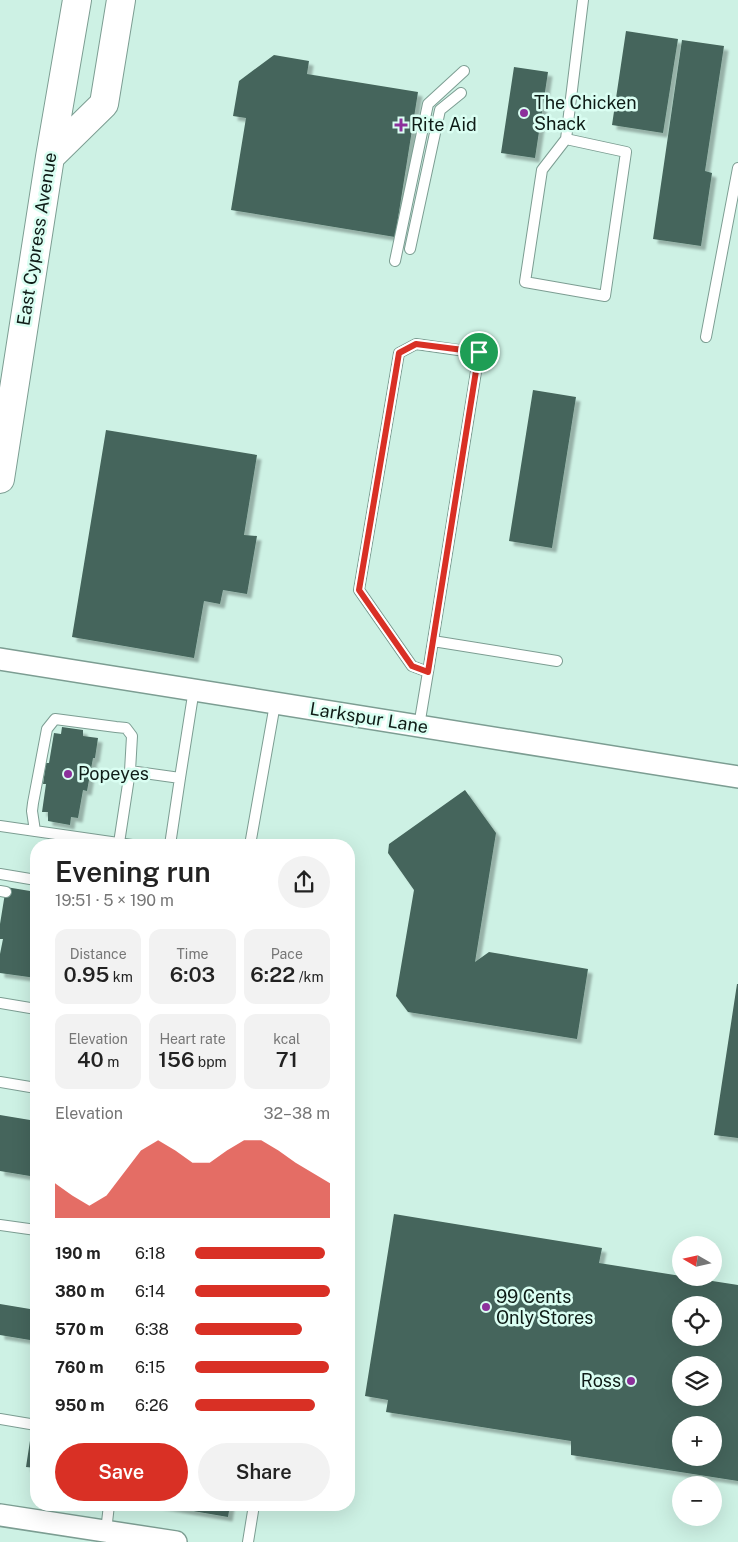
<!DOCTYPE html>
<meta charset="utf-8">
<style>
:root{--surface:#fff;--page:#f2f2f2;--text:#222;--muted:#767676;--accent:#d93025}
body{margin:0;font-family:"Public Sans",sans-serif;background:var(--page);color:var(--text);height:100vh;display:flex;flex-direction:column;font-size:19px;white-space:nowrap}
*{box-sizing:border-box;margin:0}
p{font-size:16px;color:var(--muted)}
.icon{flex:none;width:28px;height:28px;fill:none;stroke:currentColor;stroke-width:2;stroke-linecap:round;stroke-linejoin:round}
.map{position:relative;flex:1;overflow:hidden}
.side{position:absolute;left:30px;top:839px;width:325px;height:672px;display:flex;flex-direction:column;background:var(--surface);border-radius:20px;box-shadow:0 5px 20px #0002}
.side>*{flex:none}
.needle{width:32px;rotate:279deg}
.tools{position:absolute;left:672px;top:1236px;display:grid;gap:10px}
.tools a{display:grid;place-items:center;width:50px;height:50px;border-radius:50%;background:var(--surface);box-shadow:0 5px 20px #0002;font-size:25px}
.pin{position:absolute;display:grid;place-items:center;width:42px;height:42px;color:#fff;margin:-21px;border:2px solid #fff;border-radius:50%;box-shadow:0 1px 5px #0007}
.round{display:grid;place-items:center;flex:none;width:52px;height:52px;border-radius:26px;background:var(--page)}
.head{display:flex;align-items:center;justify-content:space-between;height:85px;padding:0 25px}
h1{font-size:28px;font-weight:600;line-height:38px}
.stats{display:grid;grid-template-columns:repeat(3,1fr);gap:8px;height:85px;padding:5px 25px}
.stats div{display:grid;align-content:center;border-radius:12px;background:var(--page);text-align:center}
.stats b{font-size:21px;font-weight:600}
.stats small{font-size:14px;font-weight:400}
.stats p{font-size:14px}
.chart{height:140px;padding:10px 25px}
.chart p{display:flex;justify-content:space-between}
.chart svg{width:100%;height:90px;margin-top:5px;fill:var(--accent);opacity:.7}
.button{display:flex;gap:10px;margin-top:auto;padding:10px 25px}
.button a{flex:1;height:58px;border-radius:30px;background:var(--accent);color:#fff;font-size:20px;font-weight:600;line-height:58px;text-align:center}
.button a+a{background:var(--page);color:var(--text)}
ul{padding:0 25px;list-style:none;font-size:16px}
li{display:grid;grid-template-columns:80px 60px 1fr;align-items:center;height:38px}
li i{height:12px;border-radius:6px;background:var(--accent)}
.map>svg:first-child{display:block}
.building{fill:#45655b;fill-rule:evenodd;filter:url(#shadow)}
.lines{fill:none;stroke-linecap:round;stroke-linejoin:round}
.service-casing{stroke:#7c9d92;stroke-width:12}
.minor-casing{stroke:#7c9d92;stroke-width:24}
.secondary-casing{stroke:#7c9d92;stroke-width:30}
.service{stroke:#fff;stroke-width:10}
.minor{stroke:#fff;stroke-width:21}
.secondary{stroke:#fff;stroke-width:28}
.route-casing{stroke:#fff;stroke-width:10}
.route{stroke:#d93025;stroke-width:6}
.poi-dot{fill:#8c309b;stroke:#dafef2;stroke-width:2}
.labels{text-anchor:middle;stroke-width:5;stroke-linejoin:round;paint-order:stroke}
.poi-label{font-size:18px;fill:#0f1c17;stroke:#dafef2;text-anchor:start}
.street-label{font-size:18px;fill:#0f1c17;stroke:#dafef2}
</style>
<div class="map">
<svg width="738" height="1542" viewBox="0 0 738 1542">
<defs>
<filter id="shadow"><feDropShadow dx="4.5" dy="4.5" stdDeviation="1" flood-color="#0004"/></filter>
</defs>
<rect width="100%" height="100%" fill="#cdf1e4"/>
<!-- building -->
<path class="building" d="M626,31l52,8 -15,94 -51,-8z
M682,40l42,6 -19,125 7,2 -11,73 -48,-7z
M274,55l35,6 -2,13 111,18 -23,145 -164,-27 15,-92 -13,-2 6,-35z
M514,67l34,5 -13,86 -34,-5z
M533,390l43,7 -24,151 -43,-7z
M106,430l151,25 -13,80 13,1 -10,58 -24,-4 -3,14 -16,-3 -10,57 -122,-21z
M62,727l21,3v6l15,2 -3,20h-2l-6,33 -4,-1 -5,28 -7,-1 -1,8 -22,-4v-9h-6l4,-28h-3l3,-21h3l5,-30 7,1z
M465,790l31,43 -21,129 14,-10 99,17 -11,70 -169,-27 -12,-16 18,-106 -26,-37 1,-9z
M6,887l30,5v86l-36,-5v-19l3,-15h-3v-15z
M737,984h1v154l-24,-3z
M0,1115l36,6v56l-36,-6z
M394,1214l208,34 -3,15 82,13v2h12l45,7v196l-167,-26v-14l-185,-29 2,-12 -23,-4zM681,1305h33v33h-33zM681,1365h33v33h-33zM681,1425h33v33h-33z
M0,1304l36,6v31l-36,-6z
M35,1368h1v26l-5,-1z
M35,1408l1,1v59l-10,-1z
M158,1505h72l-2,12z"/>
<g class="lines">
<!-- service casing -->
<g class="service-casing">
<path id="service" d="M566,139l60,13 -21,144 -80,-14 17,-112 24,-31 17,-139
M410,249l30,-139 21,-17
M395,261l33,-157 36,-33
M706,337l32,-169
M433,641l124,20
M419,726l9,-54 -16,-6 -53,-76 40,-237 17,-9 63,9 -51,319
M130,771l50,7 14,-89
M0,826l132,19
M35,831l-3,-20 1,-8 14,-74 8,-10 61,8 10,1 6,8 -2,35 -11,72
M170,845l10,-67
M250,845l25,-141
M0,874l36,6
M0,891l6,1
M0,1003l36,6
M0,1082l36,6
M0,1225l36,5
M0,1419l36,6
M106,1531l3,-26
M248,1542l6,-37"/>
</g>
<!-- minor casing -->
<g class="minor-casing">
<path id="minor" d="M0,659l738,118
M0,1515l176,27"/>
</g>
<!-- secondary casing -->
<g class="secondary-casing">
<path id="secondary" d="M50,157l54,-53 17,-104
M0,479l50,-322 27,-157"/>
</g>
<!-- service -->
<use href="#service" class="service"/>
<!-- minor -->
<use href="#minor" class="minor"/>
<!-- secondary -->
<use href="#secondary" class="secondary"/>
</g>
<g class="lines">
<!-- route casing -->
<g class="route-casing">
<path id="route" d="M416,344l63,8 -51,320 -16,-6 -53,-76 40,-237z"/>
</g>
<!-- route -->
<use href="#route" class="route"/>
</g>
<!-- markers -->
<g class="poi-dot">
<circle cx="524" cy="113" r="5"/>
<path d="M398.5 117.5h5v5h5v5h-5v5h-5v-5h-5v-5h5z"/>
<circle cx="68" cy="774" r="5"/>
<circle cx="486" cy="1307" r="5"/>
<circle cx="631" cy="1381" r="5"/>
</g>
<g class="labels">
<!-- poi labels -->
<g class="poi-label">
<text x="534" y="109">The Chicken<tspan x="534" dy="21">Shack</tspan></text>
<text x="411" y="131">Rite Aid</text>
<text x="78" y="780">Popeyes</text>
<text x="496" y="1303">99 Cents<tspan x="496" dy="21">Only Stores</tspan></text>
<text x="621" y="1387" text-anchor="end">Ross</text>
</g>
<!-- street labels -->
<g class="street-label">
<text transform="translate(37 239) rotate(-81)" y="6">East Cypress Avenue</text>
<text transform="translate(369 718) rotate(9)" y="6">Larkspur Lane</text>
</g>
</g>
</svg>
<div class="tools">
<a><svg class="needle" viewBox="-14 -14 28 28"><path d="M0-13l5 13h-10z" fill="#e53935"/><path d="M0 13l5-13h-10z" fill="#767676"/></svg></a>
<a><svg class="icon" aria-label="locate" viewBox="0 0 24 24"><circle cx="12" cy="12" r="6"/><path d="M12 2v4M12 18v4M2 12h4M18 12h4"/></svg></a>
<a><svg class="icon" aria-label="layers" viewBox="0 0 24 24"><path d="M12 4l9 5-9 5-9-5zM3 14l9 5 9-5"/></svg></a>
<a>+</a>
<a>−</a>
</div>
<div class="pin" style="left:479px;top:352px;background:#1e9e55"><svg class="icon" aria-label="arrive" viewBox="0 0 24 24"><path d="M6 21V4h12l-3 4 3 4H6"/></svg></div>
<section class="side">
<div class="head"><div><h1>Evening run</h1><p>19:51 · 5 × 190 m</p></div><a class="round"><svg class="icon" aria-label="share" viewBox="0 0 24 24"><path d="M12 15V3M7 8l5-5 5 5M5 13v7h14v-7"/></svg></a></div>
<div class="stats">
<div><p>Distance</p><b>0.95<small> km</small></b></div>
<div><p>Time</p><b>6:03</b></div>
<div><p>Pace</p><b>6:22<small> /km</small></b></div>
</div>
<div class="stats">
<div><p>Elevation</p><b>40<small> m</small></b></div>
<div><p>Heart rate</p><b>156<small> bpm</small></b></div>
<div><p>kcal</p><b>71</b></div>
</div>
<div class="chart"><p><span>Elevation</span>32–38 m</p>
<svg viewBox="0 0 160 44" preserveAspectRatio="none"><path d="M0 44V27L10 33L20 38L30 33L40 22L50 11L60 6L70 11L80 17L90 17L100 11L110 6L120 6L130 11L140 17L150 22L160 27V44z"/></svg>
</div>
<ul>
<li><b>190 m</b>6:18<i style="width:96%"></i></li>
<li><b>380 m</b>6:14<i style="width:100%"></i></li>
<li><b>570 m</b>6:38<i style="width:79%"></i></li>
<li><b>760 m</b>6:15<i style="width:99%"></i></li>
<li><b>950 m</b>6:26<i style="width:89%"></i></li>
</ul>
<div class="button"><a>Save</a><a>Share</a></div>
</section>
</div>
